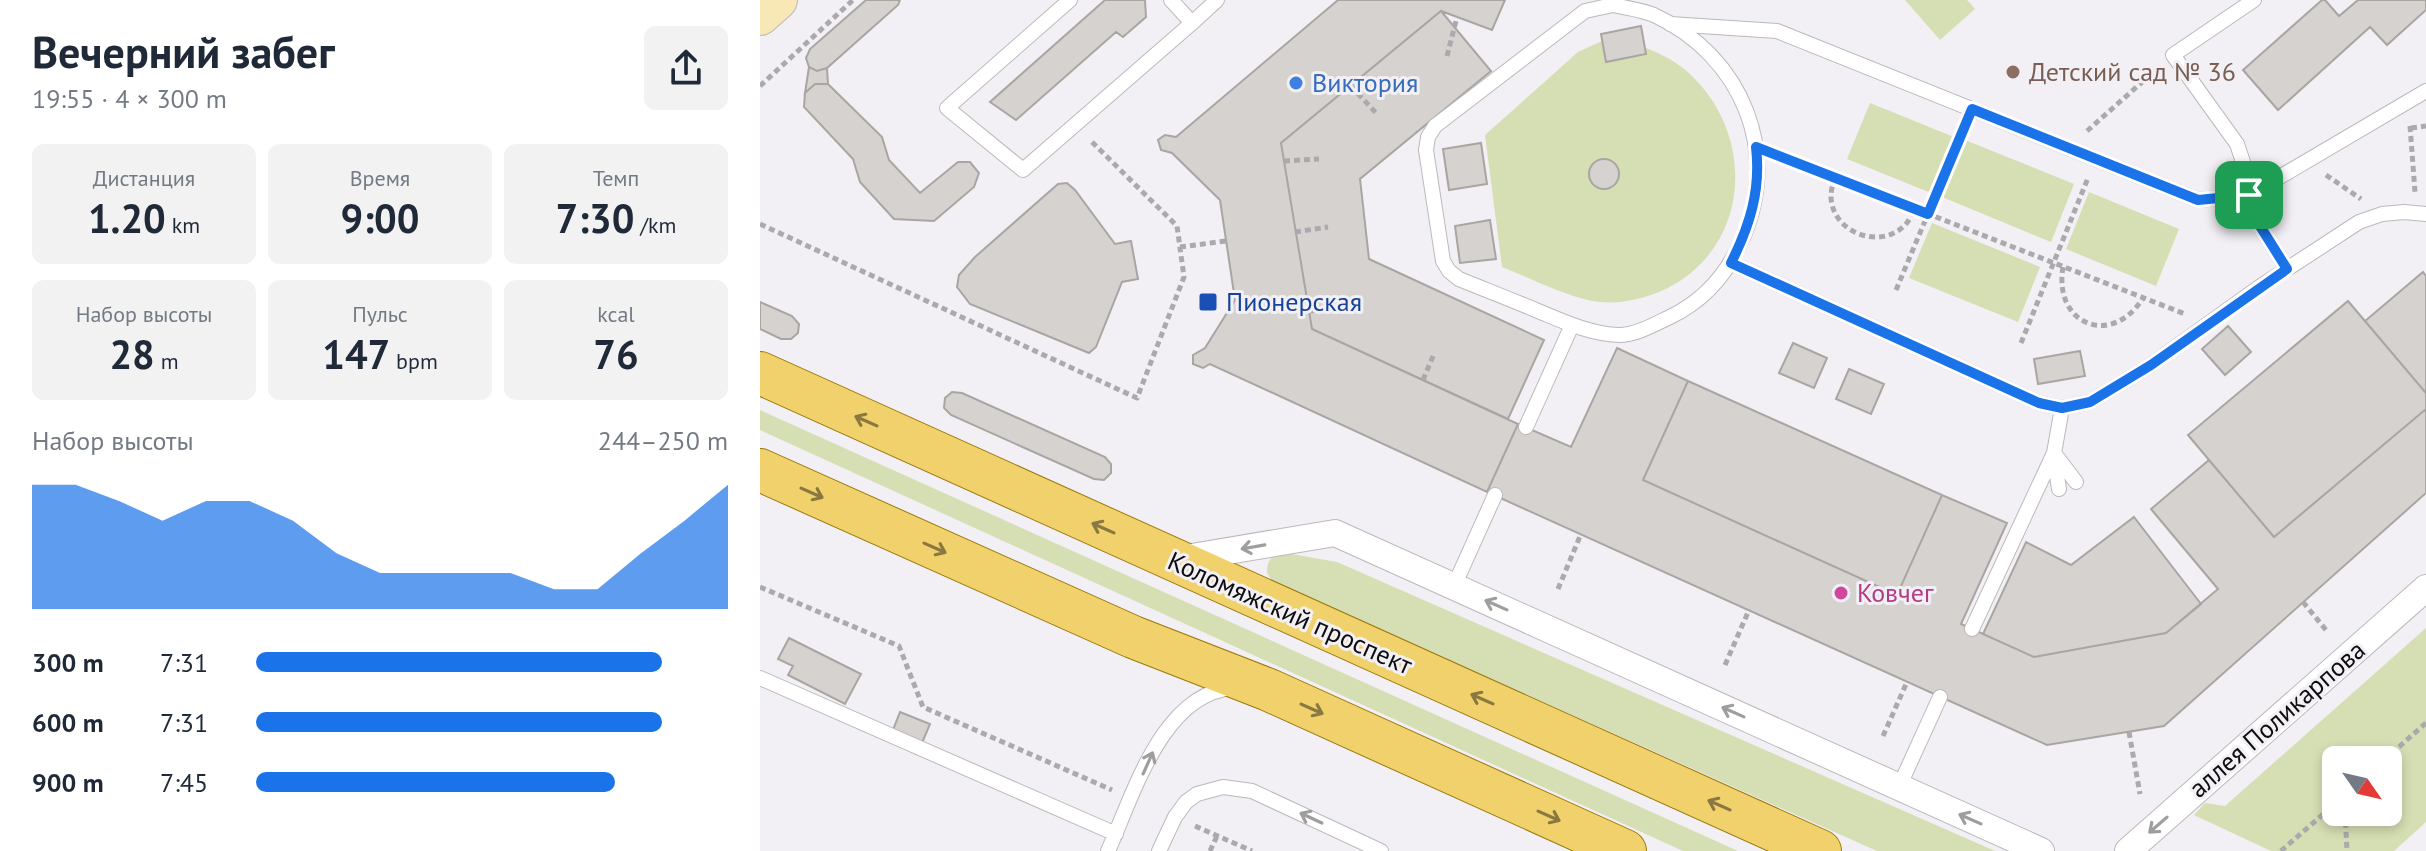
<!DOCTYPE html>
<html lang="ru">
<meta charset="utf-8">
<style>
:root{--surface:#fff;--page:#f2f2f3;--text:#1f2937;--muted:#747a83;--accent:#1a73e8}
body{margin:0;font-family:"PT Sans",sans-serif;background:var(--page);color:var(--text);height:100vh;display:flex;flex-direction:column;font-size:30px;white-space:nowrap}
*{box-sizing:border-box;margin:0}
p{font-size:26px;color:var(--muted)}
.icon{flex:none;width:44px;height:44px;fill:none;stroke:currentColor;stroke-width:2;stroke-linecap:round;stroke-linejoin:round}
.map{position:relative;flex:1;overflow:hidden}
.panel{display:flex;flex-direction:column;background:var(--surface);width:760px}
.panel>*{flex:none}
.needle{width:52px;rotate:124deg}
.fabs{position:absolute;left:1562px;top:746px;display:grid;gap:16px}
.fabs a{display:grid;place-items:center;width:80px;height:80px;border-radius:12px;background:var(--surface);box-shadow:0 4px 12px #0003;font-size:40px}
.pin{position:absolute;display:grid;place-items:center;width:68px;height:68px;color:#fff;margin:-34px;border-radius:16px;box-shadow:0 4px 12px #0006}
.round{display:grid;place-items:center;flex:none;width:84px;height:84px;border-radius:12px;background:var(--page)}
.headline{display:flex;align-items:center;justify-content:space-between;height:136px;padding:0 32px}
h1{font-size:44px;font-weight:800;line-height:60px}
.metrics{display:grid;grid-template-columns:repeat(3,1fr);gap:12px;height:136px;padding:8px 32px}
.metrics div{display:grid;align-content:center;border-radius:12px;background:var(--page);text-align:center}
.metrics b{font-size:40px;font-weight:800}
.metrics small{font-size:22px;font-weight:400}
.metrics p{font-size:22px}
.chart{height:224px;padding:16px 32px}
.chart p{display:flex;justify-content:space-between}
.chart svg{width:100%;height:144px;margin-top:8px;fill:var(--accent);opacity:.7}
ul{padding:0 32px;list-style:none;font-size:26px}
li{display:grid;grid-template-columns:128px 96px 1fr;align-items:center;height:60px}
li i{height:20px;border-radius:10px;background:var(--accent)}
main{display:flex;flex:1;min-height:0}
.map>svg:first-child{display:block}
.green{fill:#d6deb3;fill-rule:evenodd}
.building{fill:#d6d2cf;stroke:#a9a5a3;stroke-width:2}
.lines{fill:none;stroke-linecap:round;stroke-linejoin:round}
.service-casing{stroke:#bbb9bc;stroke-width:16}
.minor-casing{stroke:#bbb9bc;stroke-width:28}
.secondary-casing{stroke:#bbb9bc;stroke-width:40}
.primary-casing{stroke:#9b790b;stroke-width:44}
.path{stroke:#aaa9ac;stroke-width:5;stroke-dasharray:6 4;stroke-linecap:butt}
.service{stroke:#fff;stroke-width:14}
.minor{stroke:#fff;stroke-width:26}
.secondary{stroke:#f8e8b5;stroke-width:38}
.primary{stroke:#f1d16b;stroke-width:42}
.oneway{stroke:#8a7841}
.oneway2{stroke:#9e9e9f}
.route-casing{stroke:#fff;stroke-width:16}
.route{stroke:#1a73e8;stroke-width:10}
.education-dot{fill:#8d6e63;stroke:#f2f0f4;stroke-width:3}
.shop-dot{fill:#3f7fe0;stroke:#f2f0f4;stroke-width:3}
.transit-dot{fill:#1a4fb4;stroke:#f2f0f4;stroke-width:3}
.hotel-dot{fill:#d1479c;stroke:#f2f0f4;stroke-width:3}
.labels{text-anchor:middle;stroke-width:6;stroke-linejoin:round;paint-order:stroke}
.education-label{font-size:26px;fill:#785e54;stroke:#f2f0f4;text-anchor:start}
.shop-label{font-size:26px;fill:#366cbe;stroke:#f2f0f4;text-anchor:start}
.transit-label{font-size:26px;fill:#164399;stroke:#f2f0f4;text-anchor:start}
.hotel-label{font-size:26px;fill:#b23c85;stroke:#f2f0f4;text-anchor:start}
.street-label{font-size:26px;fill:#0d0c0e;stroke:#f2f0f4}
</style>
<main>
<section class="panel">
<div class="headline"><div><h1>Вечерний забег</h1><p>19:55 · 4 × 300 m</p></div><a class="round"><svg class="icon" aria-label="share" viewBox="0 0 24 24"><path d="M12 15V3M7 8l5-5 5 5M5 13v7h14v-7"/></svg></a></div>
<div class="metrics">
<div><p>Дистанция</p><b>1.20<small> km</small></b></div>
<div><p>Время</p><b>9:00</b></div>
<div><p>Темп</p><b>7:30<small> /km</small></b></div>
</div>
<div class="metrics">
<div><p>Набор высоты</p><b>28<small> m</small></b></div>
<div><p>Пульс</p><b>147<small> bpm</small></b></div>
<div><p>kcal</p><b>76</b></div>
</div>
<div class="chart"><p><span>Набор высоты</span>244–250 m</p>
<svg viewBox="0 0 160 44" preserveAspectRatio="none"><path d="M0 44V6L10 6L20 11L30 17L40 11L50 11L60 17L70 27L80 33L90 33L100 33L110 33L120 38L130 38L140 27L150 17L160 6V44z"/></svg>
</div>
<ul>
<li><b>300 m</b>7:31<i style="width:86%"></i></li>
<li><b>600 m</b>7:31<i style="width:86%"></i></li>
<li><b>900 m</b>7:45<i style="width:76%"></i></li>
</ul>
</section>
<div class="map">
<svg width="1666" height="851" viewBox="0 0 1666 851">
<rect width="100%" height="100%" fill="#f2f0f4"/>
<!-- green -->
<path class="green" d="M1145,0h62l8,9 -35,31z
M842,41l4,20 39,-6 -1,-8c17,7 34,15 47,28 68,65 58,179 -32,217 -18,7 -39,12 -59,10 -29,-3 -70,-24 -98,-35l-17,-132 93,-83z
M1110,103l84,34 -23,56 -84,-34z
M1205,140l109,44 -23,58 -109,-45z
M1329,192l90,37 -23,57 -90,-37z
M1172,223l108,44 -22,55 -109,-44z
M0,410l978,441h-55l-923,-421z
M520,552l57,10 658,289h-118l-605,-270 -5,-8c0,-11 3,-16 13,-21z
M1666,628v194l-32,29h-123l-77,-36 11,-12 20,3zM1576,760h52v52h-52z"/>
<!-- building -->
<path class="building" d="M106,0h34l-2,5 -71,63 -10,3 -8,-4 -3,-9 4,-9z
M345,0h40l1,17 -23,20 -7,-5 -100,88 -26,-18z
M578,0h167l-13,30 -51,-19 -160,132 31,186 206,95 -31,68 -277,-128 -7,4 -10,-4v-9l12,-7 30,-48 -15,-100 -48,-47 -11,-3 -3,-10 7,-5 11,2z
M1562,0h3l14,16 19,-16h68v10l-39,35 -17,-18 -92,83 -35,-40z
M681,11l50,60 -131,108 9,80 175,81 -36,79 -196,-90 -31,-186z
M881,26l5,28 -40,8 -5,-28z
M49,67l8,4 10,-3 1,16h-13l-10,9z
M55,84h13l54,53 7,23 31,33 38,-31h12l9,11 -5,14 -40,34 -40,-2 -34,-37 -7,-23 -49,-52 1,-14z
M721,143l6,41 -38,6 -6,-41z
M829 174a15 15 0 1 1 30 0a15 15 0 1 1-30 0Z
M307,183l8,7 40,54 16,-3 7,38 -16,3 -26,65 -7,6 -119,-49 -13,-17 2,-12 16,-18 83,-73z
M730,220l6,39 -36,4 -5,-37z
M1663,272l3,4v117l-61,-72z
M1588,301l78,92v16l-152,128 -86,-102z
M0,302l32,14 7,8 -1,9 -7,6h-10l-21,-10z
M1468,326l23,26 -26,23 -23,-26z
M1033,343l34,15 -13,30 -35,-15z
M857,348l71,33 -45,99 254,115 45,-100 65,28 -46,101 73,33 132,-24 52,-44 -67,-80 58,-49 65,77 152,-128v84l-262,233 -117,19 -560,-253 31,-68 53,23z
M1320,351l5,25 -47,8 -4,-25z
M1089,369l35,15 -13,30 -35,-15z
M928,381l254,114 -45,100 -254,-115z
M192,392l10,1 143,64 6,7v9l-7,7 -10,-1 -143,-64 -7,-7 1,-10z
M1374,517l67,87 -35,29 -132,24 -51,-23 43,-92 45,23z
M29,638l72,36 -16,30 -57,-29 5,-9 -15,-7z
M140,712l30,12 -8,19 -29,-13z"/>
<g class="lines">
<!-- service casing -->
<g class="service-casing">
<path id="service" d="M310,0l-123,108 76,62 169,-147 -21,-23
M1494,0l-81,55 64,89 8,24 4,27 177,-104
M853,5c13,3 29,5 41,10 89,41 129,140 86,229 -15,33 -37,57 -70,73 -15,7 -34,18 -51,18 -29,-1 -54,-13 -81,-24 -26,-11 -52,-21 -79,-32l-10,-8 -6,-10 -17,-111 2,-13 7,-11 150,-115z
M432,23l25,-23
M910,24l107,7 421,169 51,-5 1,15 37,59
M971,263l308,140 23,5 28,-6 61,-37 107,-77 101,-66 23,-8 22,-2 22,2
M766,427l46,-102
M1294,453l22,29
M1294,457l5,32
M694,586l41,-91
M1212,629l82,-176 8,-45
M0,678l356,156
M1139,787l41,-90
M348,851c25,-55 54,-158 125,-163
M399,851l16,-34 11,-15 11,-8 26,-7 29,4 129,60"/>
</g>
<!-- minor casing -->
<g class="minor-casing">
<path id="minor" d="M420,559l155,-26 706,318
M1368,851l298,-263"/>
</g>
<!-- secondary casing -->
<g class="secondary-casing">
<path id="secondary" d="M0,16l18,-16"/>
</g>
<!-- primary casing -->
<g class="primary-casing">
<path id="primary" d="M0,373l1060,478
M0,470l373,167 136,53 356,161"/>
</g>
<!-- path -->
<path class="path" d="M687,56l10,-39
M0,86l93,-86
M591,86l25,27
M1650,126l5,66
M1651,128l15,-2
M1327,131l71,-63
M1017,155l408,159
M524,161l35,-2
M1566,175l35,24
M1075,177c-2,6 -4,13 -4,19 0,36 49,55 74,29 4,-4 7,-11 10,-16
M0,224l377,174 47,-121 -7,-51 -87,-86
M535,232l33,-5
M420,247l46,-6
M1303,267c-10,58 49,81 80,31
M1136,290l68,-162
M549,311l30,-4
M1261,343l67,-165
M663,380l11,-26
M0,587l139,59 24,61 189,83
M798,589l23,-55
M1543,602l23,28
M965,665l24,-55
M1369,732l11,62
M1123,736l24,-54
M1624,760l42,-37
M1585,812l2,39
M435,826l57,25
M450,851l7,-15
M1521,851l55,-48"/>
<!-- service -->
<use href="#service" class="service"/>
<!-- minor -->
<use href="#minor" class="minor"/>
<!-- secondary -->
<use href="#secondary" class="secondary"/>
<!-- primary -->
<use href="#primary" class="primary"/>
</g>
<!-- one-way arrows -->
<defs><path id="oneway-shaft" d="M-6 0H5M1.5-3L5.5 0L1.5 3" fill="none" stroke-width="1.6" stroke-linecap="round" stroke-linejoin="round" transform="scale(2)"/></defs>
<g class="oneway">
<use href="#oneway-shaft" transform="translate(106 421) rotate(-156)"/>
<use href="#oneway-shaft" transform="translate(52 493) rotate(24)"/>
<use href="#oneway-shaft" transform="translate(343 528) rotate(-156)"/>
<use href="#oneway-shaft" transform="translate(175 548) rotate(24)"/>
<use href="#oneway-shaft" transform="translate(722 699) rotate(-156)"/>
<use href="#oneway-shaft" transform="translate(552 709) rotate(24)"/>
<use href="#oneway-shaft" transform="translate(959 805) rotate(-156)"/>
<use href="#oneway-shaft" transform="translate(789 816) rotate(24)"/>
</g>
<g class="oneway2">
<use href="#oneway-shaft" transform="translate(493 547) rotate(170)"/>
<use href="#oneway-shaft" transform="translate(736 605) rotate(-156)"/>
<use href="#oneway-shaft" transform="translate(973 712) rotate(-156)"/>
<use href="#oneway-shaft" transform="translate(388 763) rotate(-66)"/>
<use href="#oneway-shaft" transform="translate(551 818) rotate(-155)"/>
<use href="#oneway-shaft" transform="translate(1210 819) rotate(-156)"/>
<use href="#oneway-shaft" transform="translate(1398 825) rotate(139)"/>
</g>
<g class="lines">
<!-- route casing -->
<g class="route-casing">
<path id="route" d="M1212,109l226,91 51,-5 1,15 37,59 -136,96 -61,37 -28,6 -23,-5 -308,-140c19,-38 30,-73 25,-116l172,67z"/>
</g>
<!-- route -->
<use href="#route" class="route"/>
</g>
<!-- markers -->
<circle class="education-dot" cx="1253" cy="72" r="8"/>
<circle class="shop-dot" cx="536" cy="83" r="8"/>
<rect class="transit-dot" x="438" y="292" width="20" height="20" rx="4"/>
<circle class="hotel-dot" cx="1081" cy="593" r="8"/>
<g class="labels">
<!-- education labels -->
<g class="education-label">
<text x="1269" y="81">Детский сад № 36</text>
</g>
<!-- shop labels -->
<g class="shop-label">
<text x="552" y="92">Виктория</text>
</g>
<!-- transit labels -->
<g class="transit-label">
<text x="466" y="311">Пионерская</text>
</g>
<!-- hotel labels -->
<g class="hotel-label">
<text x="1097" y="602">Ковчег</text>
</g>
<!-- street labels -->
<g class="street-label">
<text transform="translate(530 613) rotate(24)" y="9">Коломяжский проспект</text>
<text transform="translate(1517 719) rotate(-41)" y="9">аллея Поликарпова</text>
</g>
</g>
</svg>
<div class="fabs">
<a><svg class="needle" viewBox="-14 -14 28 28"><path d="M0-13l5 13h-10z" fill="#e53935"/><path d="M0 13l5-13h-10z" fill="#747a83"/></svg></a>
</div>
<div class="pin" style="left:1489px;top:195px;background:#1e9e55"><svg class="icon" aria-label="arrive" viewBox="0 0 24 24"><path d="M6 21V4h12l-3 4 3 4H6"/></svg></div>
</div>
</main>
